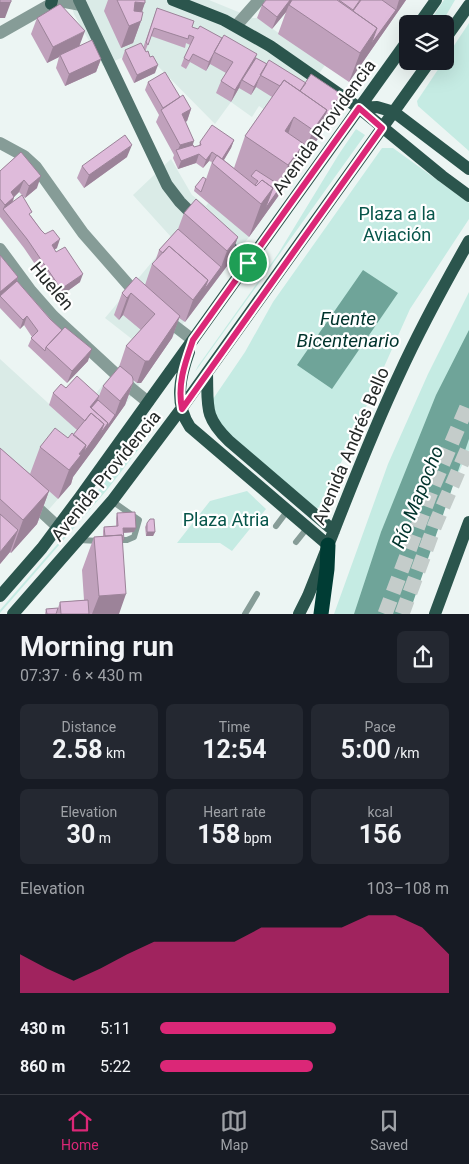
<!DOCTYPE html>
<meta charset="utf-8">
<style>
:root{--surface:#171b24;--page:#242831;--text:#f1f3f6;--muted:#9ea1a6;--line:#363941;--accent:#db2777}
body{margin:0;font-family:Roboto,sans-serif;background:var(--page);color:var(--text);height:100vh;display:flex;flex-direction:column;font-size:19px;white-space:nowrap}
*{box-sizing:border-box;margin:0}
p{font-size:16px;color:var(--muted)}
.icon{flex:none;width:28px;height:28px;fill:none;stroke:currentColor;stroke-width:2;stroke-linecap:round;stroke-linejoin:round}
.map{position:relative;height:614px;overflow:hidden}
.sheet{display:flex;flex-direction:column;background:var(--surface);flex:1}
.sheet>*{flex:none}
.buttons{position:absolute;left:399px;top:15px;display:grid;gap:10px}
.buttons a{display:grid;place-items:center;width:55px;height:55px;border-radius:8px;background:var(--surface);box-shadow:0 5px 20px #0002;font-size:25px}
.pin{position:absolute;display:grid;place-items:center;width:42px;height:42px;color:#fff;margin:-21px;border:2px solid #fff;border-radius:50%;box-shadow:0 1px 5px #0007}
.round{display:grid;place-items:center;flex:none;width:52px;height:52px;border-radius:8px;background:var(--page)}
.head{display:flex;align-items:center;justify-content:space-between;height:85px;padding:0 20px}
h1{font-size:28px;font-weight:700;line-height:38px}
.metrics{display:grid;grid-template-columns:repeat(3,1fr);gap:8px;height:85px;padding:5px 20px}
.metrics div{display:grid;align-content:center;border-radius:8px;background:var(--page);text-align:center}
.metrics b{font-size:25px;font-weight:700}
.metrics small{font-size:14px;font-weight:400}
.metrics p{font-size:14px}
.chart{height:140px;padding:10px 20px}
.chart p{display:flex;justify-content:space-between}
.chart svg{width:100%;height:90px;margin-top:5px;fill:var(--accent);opacity:.7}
ul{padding:0 20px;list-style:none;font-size:16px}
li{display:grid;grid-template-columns:80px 60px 1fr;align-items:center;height:38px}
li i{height:12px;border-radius:6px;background:var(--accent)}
.menu{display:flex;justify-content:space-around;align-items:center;height:70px;border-top:1px solid var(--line);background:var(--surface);font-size:14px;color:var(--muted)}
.menu a{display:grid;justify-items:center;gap:2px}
.menu .on{color:var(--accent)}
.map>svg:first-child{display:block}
.built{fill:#daebe7}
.green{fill:#c5ebe3}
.water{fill:#6fa499}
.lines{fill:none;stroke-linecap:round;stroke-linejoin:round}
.highway-tunnel{stroke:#c4ccca;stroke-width:15;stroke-dasharray:15 8;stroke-linecap:butt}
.lane{stroke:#869c97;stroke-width:6}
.street{stroke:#869c97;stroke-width:12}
.secondary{stroke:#51726c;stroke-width:12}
.primary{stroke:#2b554d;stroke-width:12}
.highway{stroke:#003c34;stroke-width:15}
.wall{fill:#c0a1bc}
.shaded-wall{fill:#9c8399}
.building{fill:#dfbbdb;stroke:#9c8399}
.route-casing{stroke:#fff;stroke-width:10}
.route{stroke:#db2777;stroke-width:6}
.labels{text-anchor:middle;stroke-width:4.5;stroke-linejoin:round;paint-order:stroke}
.street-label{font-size:18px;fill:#252928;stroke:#fff}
.park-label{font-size:18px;fill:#07554a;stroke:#fff}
.water-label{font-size:19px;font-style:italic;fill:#00332c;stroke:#fff}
</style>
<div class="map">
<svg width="469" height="614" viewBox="0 0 469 614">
<rect width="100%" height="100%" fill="#ecf5f3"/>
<!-- built -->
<path class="built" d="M70,0h139l44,18h4l68,47 -40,58 -26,-17 -7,11 -21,-15 -16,22 -74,-75 -38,17 -29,-52z
M308,138l7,5 -66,94 -77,101 -47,67 -56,77 2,2 -60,69h-1l-10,-79v-115l71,65 66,-81 -32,-25 67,-80 -39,-43 38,-36 21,36 14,11 27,-37z"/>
<!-- green -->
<path class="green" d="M444,0h11l-14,24h-13z
M469,23v128l-51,-45 -1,-5z
M356,129l9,6 -170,237 3,-6 80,-112 61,-100z
M382,148h11l76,55v16l-59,90 -88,196 -6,4 -100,-86 -3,-24 32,-47 28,-50z
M469,292v158l-16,35 -46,129h-73l54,-150 40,-90z
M152,416l7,7 -53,68 -106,122v-3l68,-78z
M247,491l19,18 -34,42 -12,-8h-43l33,-42z"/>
<!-- water -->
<path class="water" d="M363,270l35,23 -66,96 -35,-24z
M469,330v109l-60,175h-55l27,-82 55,-137z"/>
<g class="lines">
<!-- highway-tunnel -->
<path class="highway-tunnel" d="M385,614l47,-125 37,-87
M402,614l33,-89 34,-79"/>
<!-- lane -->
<path class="lane" d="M112,501l27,19 -5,17 -7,3h-12
M276,526l12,-16
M78,540l22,1
M296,542l12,-15
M245,614l12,-20"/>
<!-- street -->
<path class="street" d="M236,26l23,-26
M0,33l51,-29 14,-2 16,3
M0,143l24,13 12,11 47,66 57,65
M0,249l31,42 22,25 79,73 16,13
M163,317l30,23
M30,501l28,26"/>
<!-- secondary -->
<path class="secondary" d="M79,0l88,185 13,17 19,19
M220,238l28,25"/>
<!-- primary -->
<path class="primary" d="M173,0l51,20 46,26 89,62 83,68 27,20
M51,4l1,-4
M419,24l17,-24
M445,39l24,-34
M359,108l18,-1 17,5 75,57
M189,352c-9,25 -15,51 1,75l138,118
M207,374c1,33 -3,43 22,67l105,90
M0,596l42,-48 38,-51 328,-457
M13,614l99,-113 69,-92 249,-348
M299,614l9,-18c30,-74 57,-149 91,-221 21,-46 45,-90 70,-134
M435,614l34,-92"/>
<!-- highway -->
<path class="highway" d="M321,614l6,-45 1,-24"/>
</g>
<!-- wall -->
<path class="wall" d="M108,0h37l-3,12 -1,9 -8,22 -12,5 -17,-37z
M266,0h140l-57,82 -71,-48 8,-22 -14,17 -15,-11 5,-13z
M157,8l35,19 114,56 35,11 -8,22 -32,48 -4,-3 -5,16 -43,60 -55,-46 1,-4 11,-8 6,-17 -3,-1 -6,7 -7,-5 -18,6 -5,-11 1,-3 -18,-33 3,-7 -14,-25 3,-8 32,15 11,12 -4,12 -2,1 9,25 5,-1 1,-4 34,-2 -3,8 -7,12 10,8 11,-32 27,-39 -16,-10 -5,8 -12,-7 -8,14 -15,-9 5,-12 5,-8 -16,-9 -4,7 -16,-9 -4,7 -5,-3 3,-8 6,-13 -4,-2 -1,5 -34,-12 -6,16 10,21 -21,10 -12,-24 3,-9 18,-2z
M37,18l64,41 -5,13 -31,14 -9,-18 3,-11 -12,6 -16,-29z
M21,152l16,36 -12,10 -6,-6 -5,5 -1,5 18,14 10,14 16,18 -3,2 26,32 -22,16 -34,-50 -24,-31v-46z
M127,157l-43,31 -7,-10 5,-12z
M184,213l54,24 -11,29 -42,56 -6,-4 -7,20 -31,45h-4l-4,-3v3l-8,22 -52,72 -2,7 -13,15 -9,-8 -12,33 -26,29 -1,-1 -10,12v-116l30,26 10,-27 28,-9 5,-3 4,-5 -28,-25 4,-12 13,-5 33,8 4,-10 16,-19 7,-21 15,-16 -18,-15 -4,5 -5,-5 8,-22 23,-8 7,-21 3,-2 4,-12 19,-21z
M0,255l18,22 -1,4 71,80 -21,22 -39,-37 4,-9 -8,-12 -4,4 -20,-21z
M117,513l17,19 -11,1 -4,81h-74l1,-5 12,-1 2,-6 24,-2 -2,-30 12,-33 9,-1v-5l1,-4 12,-1v-8z
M147,523l8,9 -2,4h-7l-1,-9z"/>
<!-- shaded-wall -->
<path class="shaded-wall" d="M290,0h5l-6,5 -3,7 -14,17 5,-12z
M399,0h7l-57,82 11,-29 17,-25 19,-18z
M0,2h11l-6,16h-5z
M135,2l10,1 -7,19 3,-1 -8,22 -12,5 8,-22z
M85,31l-6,16 -19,8 -1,2 -12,6 6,-16z
M257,54l-4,12 -11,14 -3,8 -8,14 4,-12z
M213,56l-3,8 -4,7 3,-9z
M101,59l-5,13 -31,14 4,-12z
M158,65l-3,8 -21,10 3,-8z
M259,79l-3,8 -5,8 3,-8z
M341,94l-8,22 -18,27 8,-22z
M191,109l-4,12 -10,6 5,-13z
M327,110l-12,33 -14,21 12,-34z
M294,117l-12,34 3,-20z
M234,140l-3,8 -12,20 3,-9z
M194,141l-4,12 -13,-1 3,-7z
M304,144l-12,33 -43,60 12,-33 12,-16 8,-2 7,-21z
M132,145l-5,12 -43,31 5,-13z
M212,152l-3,9 -6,7 3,-8z
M199,154l-3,9 -18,6 3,-8z
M41,176l-4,12 -12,10 4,-12z
M24,180l-5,12 -8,8 3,-3 -4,12h-7l8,-17z
M238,237l-11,29 -42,56 8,-22 15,-20 13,-13 6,-16z
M60,239l-3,9 -8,5 3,-8z
M83,274l-3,8 -22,16 3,-9z
M18,277l-4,13 -14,6v-4z
M131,293l-8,22 -4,5 8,-22z
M27,316l-3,9 -4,4 3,-9z
M180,316l-8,22 -31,45h-4l8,-22z
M92,349l-4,12 -21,22 5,-12z
M133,383l-8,22 -29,41 4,-12 8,-11 7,-8 5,-14z
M99,396l-4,12 -4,5 -1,-6z
M104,424l-8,22 -23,31 -2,7 -13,15 11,-29 10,-16z
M49,491l-12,33 -26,29 12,-33z
M123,528h13l-2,4 -13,1z
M18,530l-8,22 -10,12v-12z
M147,532h8l-2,4h-7z
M126,594l-7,20h-27l7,-18z"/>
<!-- building -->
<path class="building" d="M0,0h11v2h-11z
M117,0h28v3l-10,-1 -1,9 9,1 -2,9 -12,5z
M266,0h24l-13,17 -15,-12z
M292,0h45l40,28 -17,25 -71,-48z
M339,0h21l-7,10z
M361,0h21l14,10 -25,34 6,-16 -24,-17z
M60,4l25,27 -32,16 -16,-29z
M157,8l37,13 -2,6 6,2 2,-3 22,12 -13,24 -16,-8 -4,7 -5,-3 10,-21 -5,-2 -1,4 -34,-11 -6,17 -2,-3z
M224,35l33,19 -22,36 -14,-9 12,-19 -19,-10z
M92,40l9,19 -32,15 -9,-19z
M141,43l5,9 2,-1 2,6 3,-1 5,9 -21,10 -12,-25z
M256,58l11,6 -13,23 -12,-7z
M269,60l37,23 -6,8 -16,-11 -4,6 -20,-11z
M165,72l15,25 -17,11 -15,-26z
M311,74l30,20 -18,27 4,-11 -27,-19z
M284,80l43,30 -14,20 -19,-13 -9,14 19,13 -16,21 -43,-29z
M183,95l8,14 -9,5 12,27 -14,4 -19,-35z
M212,125l22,15 -12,19 -10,-7 -6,8 -7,-6 -18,7 -5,-11 17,-5 1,2 7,-2 -1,-3z
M125,135l7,10 -43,30 -7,-9z
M21,152l20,24 -12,10 -5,-6 -13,12 3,5 -9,8 -5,-6v-28z
M217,155l39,31 6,-6 11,8 -12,16 -49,-41z
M256,170l25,16 -16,23 8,-21 -11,-8 -6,6 -1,-1 3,-4 -7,-5z
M203,177l3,2 -5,13 -6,-5z
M22,195l10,17 -3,2 12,16 4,4 8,-4 7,9 -8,6 4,7 9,-5 18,27 -22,15 -34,-50 -24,-30z
M196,199l42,38 -11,14 -43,-38z
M178,229l43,38 -17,23 4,-10 -39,-34 -6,7 -4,-3z
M169,246l39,34 -15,20 -41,-36z
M0,255l18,22 -18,15z
M136,277l44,39 -31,45h-4l-19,-15 29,-32 -24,-21 -4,5 -5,-5z
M17,281l33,38 12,11 -16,17 -1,4 -14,-13 7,-7 -11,-15 -4,4 -23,-24z
M65,327l27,22 -20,22 -26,-24z
M120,366l12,10 1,3v4l-13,18 -17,-15z
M77,376l22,20 -9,11 18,16 -8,11 4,-10 -13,-11 -6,8 -32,-28 8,-9 5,4z
M98,400l17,15 -8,12 1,-4 -17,-15z
M91,413l13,11 -20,28 2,-7 -13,-10z
M55,428l13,10 4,-5 14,12 -7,9 2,1 -12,15 -29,-23z
M0,448l49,43 -26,29 -23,-21z
M135,512l1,16h-13l1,12h-1l-1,-5 -17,1 -1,-9 14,-1 -1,-13z
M0,514l18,16 -18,22z
M150,519h4l1,13h-8v-9z
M122,535l4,59 -27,2 -5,-59z
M88,600l1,14h-28l-1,-12z
M58,608l-2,6h-9l-1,-5z"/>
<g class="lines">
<!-- route casing -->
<g class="route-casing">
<path id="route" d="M359,108l23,20 -200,281c-5,-25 3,-46 11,-69z"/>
</g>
<!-- route -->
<use href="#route" class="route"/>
</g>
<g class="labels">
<!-- street labels -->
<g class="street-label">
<text transform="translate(324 127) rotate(-54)" y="6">Avenida Providencia</text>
<text transform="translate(52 286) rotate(50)" y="6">Huelén</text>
<text transform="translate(351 446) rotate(-67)" y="6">Avenida Andrés Bello</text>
<text transform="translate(106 476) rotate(-51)" y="6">Avenida Providencia</text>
</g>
<!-- park labels -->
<g class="park-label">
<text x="397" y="220">Plaza a la<tspan x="397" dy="21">Aviación</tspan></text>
<text x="226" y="526">Plaza Atria</text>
</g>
<!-- water labels -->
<g class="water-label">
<text x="348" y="325">Fuente<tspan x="348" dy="22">Bicentenario</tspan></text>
<text transform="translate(417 497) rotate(-68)" y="7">Río Mapocho</text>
</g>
</g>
</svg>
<div class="buttons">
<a><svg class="icon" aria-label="layers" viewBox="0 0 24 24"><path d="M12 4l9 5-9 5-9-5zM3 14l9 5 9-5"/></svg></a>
</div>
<div class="pin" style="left:248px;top:263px;background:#1e9e55"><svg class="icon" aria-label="arrive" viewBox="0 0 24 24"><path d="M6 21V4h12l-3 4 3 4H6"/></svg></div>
</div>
<section class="sheet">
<div class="head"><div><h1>Morning run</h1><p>07:37 · 6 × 430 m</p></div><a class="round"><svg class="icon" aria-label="share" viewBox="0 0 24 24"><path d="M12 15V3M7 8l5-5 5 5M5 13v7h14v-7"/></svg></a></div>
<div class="metrics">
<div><p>Distance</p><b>2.58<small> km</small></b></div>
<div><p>Time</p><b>12:54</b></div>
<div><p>Pace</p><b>5:00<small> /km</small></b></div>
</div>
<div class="metrics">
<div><p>Elevation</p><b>30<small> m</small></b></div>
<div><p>Heart rate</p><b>158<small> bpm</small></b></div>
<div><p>kcal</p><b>156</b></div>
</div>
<div class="chart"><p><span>Elevation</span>103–108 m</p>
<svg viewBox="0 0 160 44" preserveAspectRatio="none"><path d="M0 44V25L10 32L20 38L30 32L40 25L50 19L60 19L70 19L80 19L90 12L100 12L110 12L120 12L130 6L140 6L150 12L160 25V44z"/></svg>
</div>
<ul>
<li><b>430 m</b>5:11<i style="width:61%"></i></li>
<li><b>860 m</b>5:22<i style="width:53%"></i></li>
</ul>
</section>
<nav class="menu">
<a class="on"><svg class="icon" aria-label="home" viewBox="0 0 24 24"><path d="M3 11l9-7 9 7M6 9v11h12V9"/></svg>Home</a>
<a><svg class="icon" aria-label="map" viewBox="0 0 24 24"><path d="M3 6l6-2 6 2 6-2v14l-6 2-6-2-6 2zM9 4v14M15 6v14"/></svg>Map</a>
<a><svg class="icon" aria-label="saved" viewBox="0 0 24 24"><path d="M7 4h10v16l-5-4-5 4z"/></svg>Saved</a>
</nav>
